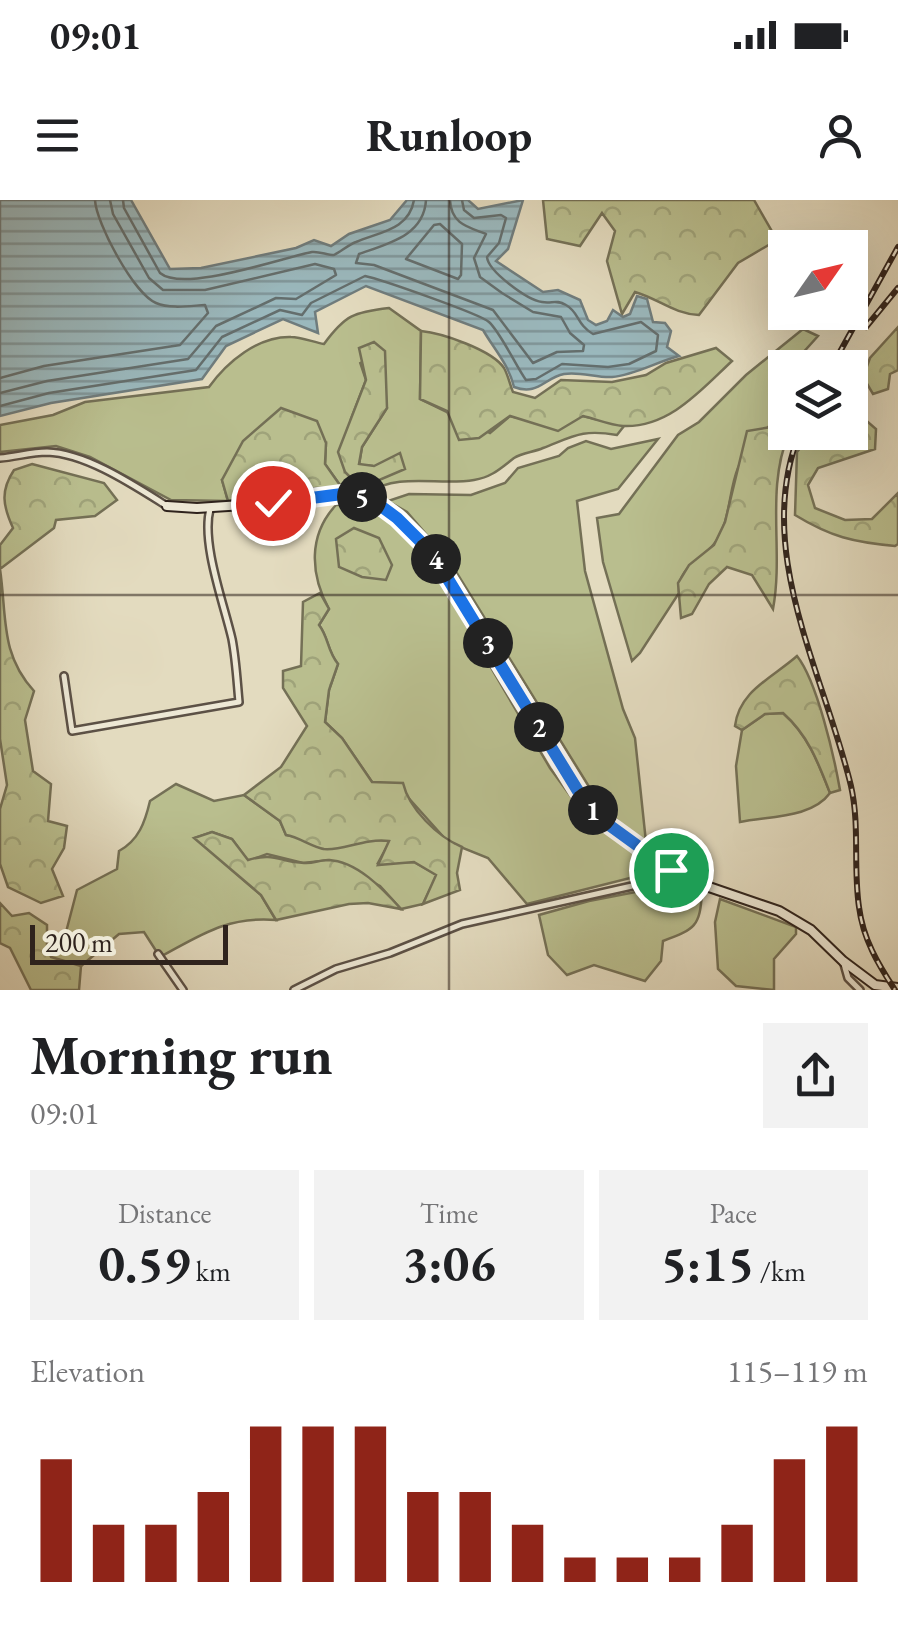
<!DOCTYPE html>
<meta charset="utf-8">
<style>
:root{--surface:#fff;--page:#f2f2f2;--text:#202124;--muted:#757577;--accent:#8f2418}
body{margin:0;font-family:"EB Garamond",serif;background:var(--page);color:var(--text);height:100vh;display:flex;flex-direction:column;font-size:38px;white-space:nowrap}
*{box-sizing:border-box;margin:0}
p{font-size:32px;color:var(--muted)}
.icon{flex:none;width:55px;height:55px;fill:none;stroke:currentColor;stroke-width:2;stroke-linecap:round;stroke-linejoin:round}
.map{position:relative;height:790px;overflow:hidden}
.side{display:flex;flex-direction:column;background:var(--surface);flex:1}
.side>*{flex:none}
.needle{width:65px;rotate:56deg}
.buttons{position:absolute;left:768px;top:30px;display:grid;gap:20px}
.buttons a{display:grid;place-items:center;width:100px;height:100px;border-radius:0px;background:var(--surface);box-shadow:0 10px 40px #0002;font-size:50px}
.scale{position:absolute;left:30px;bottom:25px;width:198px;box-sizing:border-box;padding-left:10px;border:5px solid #2f231d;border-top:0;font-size:28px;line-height:35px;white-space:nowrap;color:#2f231d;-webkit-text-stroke:8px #ede8d5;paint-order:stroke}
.pin{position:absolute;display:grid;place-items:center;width:85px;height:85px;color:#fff;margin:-42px;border:5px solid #fff;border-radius:50%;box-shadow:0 2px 10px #0007}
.km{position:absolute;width:50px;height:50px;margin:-25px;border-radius:50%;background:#222;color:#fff;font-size:28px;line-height:50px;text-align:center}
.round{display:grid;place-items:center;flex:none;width:105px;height:105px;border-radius:0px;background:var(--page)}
.head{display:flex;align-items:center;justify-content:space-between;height:170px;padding:0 30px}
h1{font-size:55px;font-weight:700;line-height:75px}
.metrics{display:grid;grid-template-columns:repeat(3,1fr);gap:15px;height:170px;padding:10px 30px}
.metrics div{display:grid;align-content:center;border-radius:0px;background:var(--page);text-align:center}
.metrics b{font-size:50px;font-weight:700}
.metrics small{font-size:28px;font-weight:400}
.metrics p{font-size:28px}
.chart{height:280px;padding:20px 30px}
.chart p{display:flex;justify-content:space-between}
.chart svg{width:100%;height:180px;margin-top:10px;stroke:var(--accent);stroke-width:6}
.status{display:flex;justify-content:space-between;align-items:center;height:70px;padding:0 50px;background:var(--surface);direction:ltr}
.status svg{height:28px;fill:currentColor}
header{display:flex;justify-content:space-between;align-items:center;height:130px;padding:0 30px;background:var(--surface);font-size:45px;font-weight:700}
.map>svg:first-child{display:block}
.grass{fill:#b9be8e;stroke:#747056;stroke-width:2.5;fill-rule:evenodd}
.forest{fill:url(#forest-crowns);stroke:#747056;stroke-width:2.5}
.water{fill:url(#water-rules);stroke:#6f7c7d;stroke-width:2.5}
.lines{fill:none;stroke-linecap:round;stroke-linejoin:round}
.shore{stroke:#646e6d;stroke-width:2.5}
.street-casing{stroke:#5c5146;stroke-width:10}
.secondary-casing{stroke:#2f231d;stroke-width:12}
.street{stroke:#ede8d5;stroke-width:5}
.secondary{stroke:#ede8d5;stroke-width:8}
.rail-casing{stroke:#2f231d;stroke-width:6}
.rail{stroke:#ede8d5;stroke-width:2.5;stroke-dasharray:8;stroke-linecap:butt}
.route-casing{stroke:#fff;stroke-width:20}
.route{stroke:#1a73e8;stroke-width:12}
.grid{fill:none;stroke:#2f231d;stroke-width:2.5;stroke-opacity:0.55}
</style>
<div class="status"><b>09:01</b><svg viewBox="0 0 49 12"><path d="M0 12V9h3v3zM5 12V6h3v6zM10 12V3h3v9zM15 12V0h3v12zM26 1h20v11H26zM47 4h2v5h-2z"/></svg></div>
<header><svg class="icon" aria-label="menu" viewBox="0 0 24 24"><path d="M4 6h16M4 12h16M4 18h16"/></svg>Runloop<svg class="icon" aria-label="person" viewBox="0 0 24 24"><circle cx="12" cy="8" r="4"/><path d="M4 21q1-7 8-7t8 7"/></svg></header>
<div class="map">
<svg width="898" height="790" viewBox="0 0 898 790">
<defs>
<pattern id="forest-crowns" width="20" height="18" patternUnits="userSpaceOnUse" patternTransform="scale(2.5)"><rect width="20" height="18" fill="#b9be8e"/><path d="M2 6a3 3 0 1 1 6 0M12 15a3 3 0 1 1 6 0" fill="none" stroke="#9fa37a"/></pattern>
<pattern id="water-rules" width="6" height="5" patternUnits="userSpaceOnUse" patternTransform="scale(2.5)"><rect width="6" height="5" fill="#9ab8bd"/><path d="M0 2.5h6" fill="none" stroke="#7e9599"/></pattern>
</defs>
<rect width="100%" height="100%" fill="#e3dbbf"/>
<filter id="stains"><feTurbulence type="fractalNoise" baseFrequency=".002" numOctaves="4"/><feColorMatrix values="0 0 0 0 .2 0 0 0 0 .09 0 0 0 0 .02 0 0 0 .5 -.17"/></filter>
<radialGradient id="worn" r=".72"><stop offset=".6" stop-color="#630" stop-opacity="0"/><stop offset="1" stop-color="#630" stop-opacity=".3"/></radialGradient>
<!-- grass -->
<path class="grass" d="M389,108l32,23 -1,68 70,34 20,-17 17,4 56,-4 41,10 -7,9c-35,-6 -43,1 -74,13 -9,4 -21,5 -29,10 -13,10 -22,19 -40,22 -35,6 -75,-8 -106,13l-26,-5 -17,-24 1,-21 -104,37 6,21 -57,-1 -81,-43 -34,-11 -56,6v-27l53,-10 32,-13 124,-15c18,-25 49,-51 82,-50 10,0 22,5 33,7 21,-29 30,-32 65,-36zM360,162l27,46 -25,39 -3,18 14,1 -28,6 6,-53 15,-39z
M803,129l15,7 -28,31 -5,1v7l-12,19 7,15c-10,22 -33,37 -42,59 -10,24 -7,54 -24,76 -13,17 -37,23 -35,49l-39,60 -8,8 -29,-99 -6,-44 22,-4 59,-79 21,-13 47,-47z
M658,239l-40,50 -41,12 8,70 38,138 12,29 11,104 -26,-19 -24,-25 -146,-236 -43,-50 -19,-11 21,-7 62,1 34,-12 13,-15 41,-12 9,-8 18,-7 25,8z
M360,304l29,15 40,43 121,206 36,49 72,54 -131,33 -39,-46 -40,-16 -43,-48 -33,-12 -30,-44 -17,-16 4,-32 9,-26c-11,-13 -9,-26 -19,-39l10,-16c-19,-35 -21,-74 7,-104z
M783,513c25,22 35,49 47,80 -18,25 -60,23 -90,29l-4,-56 6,-36 23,-16z
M176,584l38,17 30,-6 36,26 6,14 16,3 21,11 45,-10 22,2 -12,22 36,-1 23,13 -14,29 -22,5 -21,-23 -50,-26 -27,3 -36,-9 -19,7 -16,-22 -20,-7 -17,6 66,57 15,25c-49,-4 -75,15 -116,37l-16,-25 -25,2 -38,32 -30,-8 -4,-12 18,-10 12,-46 40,-21 2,-18c20,-11 26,-29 31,-50z
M682,683l20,9c-2,35 -7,37 -39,49l-2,20 -16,20 -51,-16 -27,10 -19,-20 -9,-40 50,-14z
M720,699l76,28v7l-22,25v31l-38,-4 -18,-17 -3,-47z"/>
<!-- forest -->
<path class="forest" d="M543,0h211l23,40 -39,23 -39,52c-25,-1 -40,-16 -64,-23l-13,22 -15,-53 8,-30 -13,-18 -22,33 -33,-7z
M898,127v43l-8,4 -2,15 -15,5 -10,-17 7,-19z
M421,131c21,2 71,19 83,37 4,7 6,17 9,24l22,6 26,-18 51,2 34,-7 20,-12 50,-15 16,13c-31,29 -63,67 -109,65 -13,-1 -27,-7 -40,-10l-25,15 -48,-15 -31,22 -20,2 -12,-29 -27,-12z
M374,142l11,9 2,57 -25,39 -3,17 15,2 26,-13 5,16 -35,15h-13l-12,-12 -7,-20 28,-72 -7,-32z
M785,175v57l4,1c-24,57 -5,117 -16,176l-21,-34 -25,-8 -18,17 -17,30 -11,4 -3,-35 11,-18 25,-20 11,-23 22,-91 24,-4 9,-18 -7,-15z
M281,208l36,13 9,22 -1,21 17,24h-26l-88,13 -6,-21 21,-39z
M854,210l22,19 -1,20 -57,19 -10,17 7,23 30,12 27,-1 26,-26v51l-3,2c-42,-4 -64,-9 -100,-31l2,-63 15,-19 38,-1v-21z
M32,264l72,19 13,17 -22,16 -39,4 -2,8 -54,41c7,48 0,85 34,122l-9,29 8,51 18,13 -3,37 19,5 -3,22 -12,21 11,27 -22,7 -33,-16 -8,-23v-55l7,-24 -7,-46v-194l13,-17c-10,-22 -13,-37 1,-58z
M354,328l25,10 13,27 -6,15 -24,-3 -23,-10 -3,-28z
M320,393l9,16 -10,16c10,13 8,26 19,39l-9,26 -4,32 17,16 30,44 31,1c6,26 35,54 59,64l-5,26 3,17 -37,14 13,-29 -22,-13 -36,3 11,-24c-25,-3 -46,10 -65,8 -12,-2 -25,-12 -38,-14l-6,-14 -36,-26 37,-28 26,-41 -24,-38v-17l18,-5 2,-64z
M797,456c20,25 37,100 43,134l-10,3c-12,-31 -22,-58 -47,-80l-18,1 -23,16 -7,-4c4,-35 37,-48 62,-70z
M212,632l20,7 16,21c26,-8 32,2 56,3 8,1 16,-3 24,-3 29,1 55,29 73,49l-33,-6 -19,1 -73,16 -15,-25 -67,-57z
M0,703l12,13 17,-3 18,12v21l4,11 30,9 -2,24h-48l-21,-42 -10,-5z"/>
<!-- water -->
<path class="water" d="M0,0h131l39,69 31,-1 95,-20 18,-8 17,6 18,-12 41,-14 17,-20h61l10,9 45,-9 -15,49 -12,12 47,31 15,-2 22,10 8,20 8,5 11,-4 6,-11 10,7 7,-3 7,-18 10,3 6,23 12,1 6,8 -4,16 12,9c-23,6 -44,19 -67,21 -15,1 -33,-6 -48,-3 -20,4 -26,22 -50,13 -5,-22 -20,-38 -31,-57l-117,-44 -51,26 3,21 -35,-14 -57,27 -24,33 -151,24 -51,13z"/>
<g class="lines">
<!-- shore -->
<path class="shore" d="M123,0l1,8 36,65c24,20 121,-15 152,-21 7,-1 15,3 22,3 8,-4 14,-10 22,-13 23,-10 53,-12 58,-42
M426,0c-2,36 -39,44 -67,54l-3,9 18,2 119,45 40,53 24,-11 26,-1 1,-6 -14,-12 -9,-16 -28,-5 -31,-19 -22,-16 -6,-19 12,-24c-18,-7 -35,-10 -36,-34
M440,24l22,20 -1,31 -3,4 -52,-20 28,-34z
M0,178l44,-12 136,-21 28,-32 -3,-8c-16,1 -35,4 -49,-2 -22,-9 -60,-80 -61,-103
M0,193l47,-12 141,-22 28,-33 60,-28 20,1 40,-24 -2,-6 -19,-5 -110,26h-42l-14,-12 -36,-64 -3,-14
M0,206l49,-13 147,-23 26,-33 58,-27 22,5 9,-12 54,-27c15,3 115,38 124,46 12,11 28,46 37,58l10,-1 26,-15 46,3 21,-3 27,-13 2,-16 -17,-13 -48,12c-16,-9 -14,-22 -27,-29 -10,-6 -14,-1 -24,-3 -15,-2 -54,-31 -55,-45l12,-14 7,-25 -5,-3 -27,3 -10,-8 -2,-10"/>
<!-- street casing -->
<g class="street-casing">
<path id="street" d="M0,258c15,-1 31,-6 47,-6 39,1 88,34 120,54
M64,476l8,55 167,-29c-2,-21 -3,-42 -7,-63 -8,-35 -31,-96 -22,-130
M158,754l25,36
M844,764l4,14 12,12
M294,790l42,-21 54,-16 72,-29 179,-40 35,-12"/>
</g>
<!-- secondary casing -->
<g class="secondary-casing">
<path id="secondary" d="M167,306l30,2 76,-5 69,-9 27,5 28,19 36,35 145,238 21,26 72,53 35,16 73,25 32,19 32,31 32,24 23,3"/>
</g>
<!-- street -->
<use href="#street" class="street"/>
<!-- secondary -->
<use href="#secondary" class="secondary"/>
<!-- rail casing -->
<g class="rail-casing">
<path id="rail" d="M866,127l32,-39
M831,168l67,-121
M800,232c-48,117 24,241 51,354 9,40 2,81 8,121 4,32 19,57 36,83"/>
</g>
<!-- rail -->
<use href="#rail" class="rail"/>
</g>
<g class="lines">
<!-- route casing -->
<g class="route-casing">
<path id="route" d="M273,303l69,-9 28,4 27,20 35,35 146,238 20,26 73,53"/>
</g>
<!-- route -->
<use href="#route" class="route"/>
</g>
<!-- grid -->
<path class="grid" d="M449,0v790M0,395h898"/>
<rect width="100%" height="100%" filter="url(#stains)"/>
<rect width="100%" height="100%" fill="url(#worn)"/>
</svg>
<div class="buttons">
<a><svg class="needle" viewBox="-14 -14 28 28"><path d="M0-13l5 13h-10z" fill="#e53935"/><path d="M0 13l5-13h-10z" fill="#757577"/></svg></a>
<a><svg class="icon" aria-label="layers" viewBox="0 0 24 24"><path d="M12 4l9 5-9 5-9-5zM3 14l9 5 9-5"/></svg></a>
</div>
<div class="scale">200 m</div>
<div class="pin" style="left:671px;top:670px;background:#1e9e55"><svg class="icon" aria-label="arrive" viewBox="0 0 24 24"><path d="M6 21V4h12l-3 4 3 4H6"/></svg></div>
<div class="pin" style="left:273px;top:303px;background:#d93025"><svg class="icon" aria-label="check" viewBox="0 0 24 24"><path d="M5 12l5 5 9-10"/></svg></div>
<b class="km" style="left:593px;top:610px">1</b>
<b class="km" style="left:539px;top:527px">2</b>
<b class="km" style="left:488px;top:443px">3</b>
<b class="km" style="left:436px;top:359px">4</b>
<b class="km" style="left:362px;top:297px">5</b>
</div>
<section class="side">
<div class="head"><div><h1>Morning run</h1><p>09:01</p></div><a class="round"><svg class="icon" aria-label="share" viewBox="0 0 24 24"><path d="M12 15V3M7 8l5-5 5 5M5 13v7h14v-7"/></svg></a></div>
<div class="metrics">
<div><p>Distance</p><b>0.59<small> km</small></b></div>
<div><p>Time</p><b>3:06</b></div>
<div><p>Pace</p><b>5:15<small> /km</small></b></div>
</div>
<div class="chart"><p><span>Elevation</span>115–119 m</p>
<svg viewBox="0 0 160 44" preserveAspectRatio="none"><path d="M5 44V14M15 44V30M25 44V30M35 44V22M45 44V6M55 44V6M65 44V6M75 44V22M85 44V22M95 44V30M105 44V38M115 44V38M125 44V38M135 44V30M145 44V14M155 44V6"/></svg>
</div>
</section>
